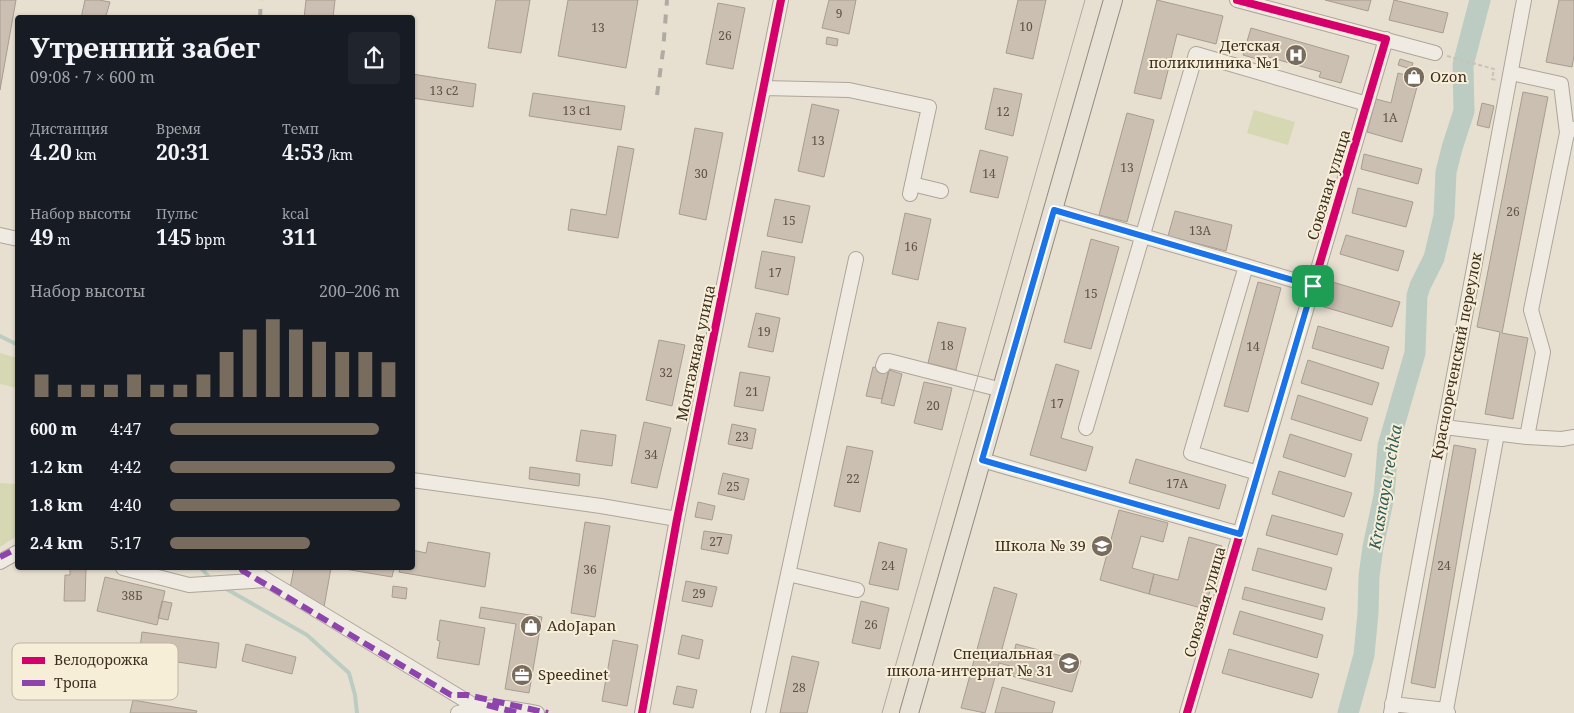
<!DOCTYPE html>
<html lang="ru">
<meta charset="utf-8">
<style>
:root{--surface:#171b24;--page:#20242c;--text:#f1f3f6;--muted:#9ea1a6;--accent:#786c5e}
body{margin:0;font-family:"Noto Serif",serif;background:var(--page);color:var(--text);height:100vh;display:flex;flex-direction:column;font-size:19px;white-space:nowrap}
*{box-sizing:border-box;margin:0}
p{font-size:16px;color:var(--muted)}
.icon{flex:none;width:28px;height:28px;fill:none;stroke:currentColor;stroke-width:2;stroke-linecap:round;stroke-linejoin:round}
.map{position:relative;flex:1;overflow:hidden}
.drawer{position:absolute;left:15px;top:15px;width:400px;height:555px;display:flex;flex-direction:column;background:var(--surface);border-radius:5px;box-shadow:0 1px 4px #0004}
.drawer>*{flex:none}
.pin{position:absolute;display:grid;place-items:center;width:42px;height:42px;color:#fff;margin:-21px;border-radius:10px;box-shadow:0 2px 8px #0006}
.round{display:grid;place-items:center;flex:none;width:52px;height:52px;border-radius:5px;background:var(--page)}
.head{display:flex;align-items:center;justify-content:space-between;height:85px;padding:0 15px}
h1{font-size:28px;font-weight:700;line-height:38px}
.figures{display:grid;grid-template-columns:repeat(3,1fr);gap:8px;height:85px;padding:5px 15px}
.figures div{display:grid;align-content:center}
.figures b{font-size:21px;font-weight:700}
.figures small{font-size:14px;font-weight:400}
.figures p{font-size:14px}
.chart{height:140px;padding:10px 15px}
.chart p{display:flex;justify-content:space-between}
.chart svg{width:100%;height:90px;margin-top:5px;stroke:var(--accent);stroke-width:6}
ul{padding:0 15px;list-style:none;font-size:16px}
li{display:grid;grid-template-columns:80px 60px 1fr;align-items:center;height:38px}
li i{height:12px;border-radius:6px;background:var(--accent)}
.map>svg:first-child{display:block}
.green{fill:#d6d7b3}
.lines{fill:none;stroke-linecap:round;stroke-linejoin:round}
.stream{stroke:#bcccc2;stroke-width:4}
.river{stroke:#bcccc2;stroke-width:21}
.building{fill:#cbbfb2;stroke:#a89c90}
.minor-casing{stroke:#ada599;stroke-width:16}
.major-casing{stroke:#928b80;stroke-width:20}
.path{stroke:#c8c2b9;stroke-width:2;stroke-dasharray:4 2.5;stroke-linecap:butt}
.minor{stroke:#efebe3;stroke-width:14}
.major{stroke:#e6e1d4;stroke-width:18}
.tram{stroke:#afaaa2;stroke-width:1}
.rail{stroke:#afaaa2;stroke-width:4;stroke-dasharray:9 9;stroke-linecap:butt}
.quiet{stroke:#8e44ad;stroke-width:6;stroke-dasharray:12 6;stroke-linecap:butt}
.cycleway-casing{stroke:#f7eed8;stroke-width:11}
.cycleway{stroke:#d6006c;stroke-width:8}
.route-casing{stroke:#fff;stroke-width:10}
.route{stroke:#1a73e8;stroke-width:6}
.labels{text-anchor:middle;stroke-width:4;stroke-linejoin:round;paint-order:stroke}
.number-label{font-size:12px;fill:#605244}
.poi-label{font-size:15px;fill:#3d2e20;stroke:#f7eed8;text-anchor:end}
.street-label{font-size:15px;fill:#3d2e20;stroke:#f7eed8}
.water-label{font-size:16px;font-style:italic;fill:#2f5d5a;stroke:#f7eed8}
.key{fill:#f7eed8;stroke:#bfb4a1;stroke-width:1}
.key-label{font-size:14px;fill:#3d2e20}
</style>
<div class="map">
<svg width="1574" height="713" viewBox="0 0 1574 713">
<rect width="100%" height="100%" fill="#e7e0d1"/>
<!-- green -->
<path class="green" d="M1254,110l41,12 -7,23 -41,-12z
M0,353l17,5v30l-17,-4z
M0,483l18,1 -1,52 -17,11z"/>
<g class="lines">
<!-- stream -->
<path class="stream" d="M0,336l18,9
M201,568l10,11
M223,587l84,48 42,38 6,22 2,18"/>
<!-- river -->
<path class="river" d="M1348,713l16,-58 4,-42 1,-37 4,-29 11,-51 4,-50 27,-93 2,-57 3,-10 14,-28 10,-42 2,-44 6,-24 12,-37 -1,-46 17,-65"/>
</g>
<!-- building -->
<path class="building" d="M0,0h16l-16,90z
M85,0h14l11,2 -4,14 5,2h-30z
M306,0h29l-2,18h-29z
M496,0h34l-9,53 -33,-5z
M568,0h70l-12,68 -68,-12z
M829,0h27l-7,34 -27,-6z
M1018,0h28l-13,59 -27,-6z
M1157,0l66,16 -7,28 -39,-10 -16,65 -27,-6z
M1325,0h46l-3,11z
M1394,0l54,13 -5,20 -54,-13z
M1559,0h15v56l-2,11 -26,-5z
M718,3l27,5 -12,61 -27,-5z
M1251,28l98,28 -8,27 -22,-6 2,-5 -56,-16 -1,5 -21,-6z
M827,37l11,2 -1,7 -11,-2z
M1400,59l13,4 -2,6 -13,-4z
M1398,73l11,3 1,-3 10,3 -18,66 -35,-10 9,-33 15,4z
M412,74l64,10 -3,23 -61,-9z
M994,88l28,6 -9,42 -28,-7z
M1523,92l25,5 -46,236 26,5 -15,81 -28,-5 15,-82 -23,-5z
M533,93l92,13 -4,24 -92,-14z
M1482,103l12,3 -5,22 -12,-3z
M812,104l27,6 -15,67 -26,-6z
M1127,113l27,7 -27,102 -28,-7z
M695,128l28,5 -17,87 -27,-6z
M618,146l16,3 -16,89 -50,-8 3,-21 35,6z
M980,150l28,7 -10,41 -28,-6z
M1364,154l58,15 -4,15 -57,-15z
M1358,188l55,14 -7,25 -54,-14z
M775,199l35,7 -8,37 -35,-7z
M1175,211l57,14 -6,26 -58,-15z
M905,213l26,6 -13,61 -26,-6z
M1346,235l58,16 -6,20 -58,-17z
M1091,239l28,8 -28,102 -27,-7z
M762,251l33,6 -7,38 -33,-7z
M1329,281l71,21 -8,25 -71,-21z
M1258,282l23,6 -33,124 -24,-6z
M756,313l24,5 -7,34 -25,-5z
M938,322l28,6 -10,42 -28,-7z
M1318,326l71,21 -6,22 -71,-21z
M659,340l26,5 -13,61 -26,-6z
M1308,360l71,23 -7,22 -71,-22z
M1056,364l23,7 -18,67 32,9 -7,24 -56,-16z
M873,367l16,3 -7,29 -16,-3z
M889,370l13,4 -8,32 -13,-3z
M740,372l30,5 -7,34 -29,-5z
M924,382l28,6 -10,42 -28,-7z
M1298,395l70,23 -7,23 -70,-22z
M644,422l27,6 -14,60 -26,-5z
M732,424l24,5 -4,20 -24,-5z
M581,430l35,5 -4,31 -36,-5z
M1290,434l62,20 -7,23 -62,-20z
M1454,445l22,4 -41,239 -24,-5z
M847,446l26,5 -13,61 -26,-6z
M1136,459l90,26 -7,24 -90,-26z
M530,467l50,7 -1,12 -50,-7z
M1279,471l73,22 -8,24 -72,-23z
M723,473l26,6 -5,21 -26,-6z
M698,502l17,4 -3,14 -17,-3z
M1119,510l49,13 -5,19 -22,-6 -9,32 22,6 -5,20 -49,-14z
M1272,515l71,19 -6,21 -71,-20z
M585,522l25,4 -15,91 -24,-4z
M704,531l28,4 -4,19 -27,-5z
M1189,537l33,9 -17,63 -56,-15 5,-20 24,6z
M428,542l62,11 -5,34 -86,-15 1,-4h12v-18l14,3z
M879,542l28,7 -9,41 -29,-6z
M1258,548l74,20 -6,22 -74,-20z
M70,568h16l-1,33h-21l1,-26h5z
M294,568h37l-7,39 -34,-19z
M339,568h55l-2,9z
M105,577l60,14 -8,34 -60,-14z
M686,581l31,6 -5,20 -30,-6z
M393,586l14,2 -1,11 -14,-2z
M994,587l23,7 -15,55 12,3 2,-8 65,17 -9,31 -64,-17 2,-9 -11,-3 -14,50 -24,-5z
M1245,587l80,21 -3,12 -80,-21z
M162,601l10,2 -4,17 -10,-2z
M861,601l28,7 -9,41 -28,-6z
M481,607l61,10 -13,76 -24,-4 11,-65 -37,-6z
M1240,611l83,24 -6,23 -84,-24z
M440,620l45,8 -6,37 -42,-7 3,-17 -3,-1z
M142,632l77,11 -3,25 -77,-12z
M682,635l21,5 -4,19 -21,-5z
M613,640l25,5 -11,61 -25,-5z
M246,644l50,13 -4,17 -50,-13z
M1229,649l90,25 -7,24 -90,-25z
M792,656l27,6 -12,51h-27z
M677,686l20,4 -4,18 -20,-4z
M1002,687l53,15 -3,11h-57z
M133,700l64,11 -1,2h-66z"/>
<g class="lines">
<!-- minor casing -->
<g class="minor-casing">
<path id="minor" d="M1237,0l198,53
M1511,73l50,11 6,49 6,-4
M764,88l85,2 80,17 -19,87
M912,184l29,7
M1053,210l193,56
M0,235l18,4
M883,366l2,-5h4l113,29
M1444,427l83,10 35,2 12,-2
M1086,428l110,-374 171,50
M1527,437l16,-85 -12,-42 36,-177
M982,460l258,74
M1258,473l-67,-20 55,-187 67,20
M412,480l189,26 76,13
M0,562l18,-10
M123,568l66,17 77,-5
M247,568l231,140
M788,574l69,16
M1392,704l54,6 2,3
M1446,710l51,-276
M458,713c28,-9 50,-6 79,0
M642,713l35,-194 104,-519
M758,713l98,-454
M1187,713l199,-674
M1391,713l133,-713"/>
</g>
<!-- major casing -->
<g class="major-casing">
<path id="major" d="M909,713l204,-713"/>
</g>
<!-- path -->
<path class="path" d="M1447,56l47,13 -2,10 4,1"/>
<!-- minor -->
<use href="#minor" class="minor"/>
<!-- major -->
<use href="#major" class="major"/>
<!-- tram -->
<path class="tram" d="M882,713l203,-713"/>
<!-- rail -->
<path class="rail" d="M260,18l1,-18
M657,95l6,-44 4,-51"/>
<!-- quiet -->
<path class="quiet" d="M0,557l18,-9
M241,568l2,3 24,14 184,110h16l81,18
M487,705l31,8"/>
<!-- cycleway casing -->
<g class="cycleway-casing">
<path id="cycleway" d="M642,713l35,-194 104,-519
M1187,713l199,-674 -149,-39"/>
</g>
<!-- cycleway -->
<use href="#cycleway" class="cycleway"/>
</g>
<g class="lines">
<!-- route casing -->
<g class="route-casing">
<path id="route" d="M1054,210l259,76 -73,248 -258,-74z"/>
</g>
<!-- route -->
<use href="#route" class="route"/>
</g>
<!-- icons -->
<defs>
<g id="hospital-disc" transform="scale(1.125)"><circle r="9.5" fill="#786c5e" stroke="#f7eed8"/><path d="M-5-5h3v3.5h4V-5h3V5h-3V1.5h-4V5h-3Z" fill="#fff"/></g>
<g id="shop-disc" transform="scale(1.125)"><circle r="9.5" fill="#786c5e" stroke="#f7eed8"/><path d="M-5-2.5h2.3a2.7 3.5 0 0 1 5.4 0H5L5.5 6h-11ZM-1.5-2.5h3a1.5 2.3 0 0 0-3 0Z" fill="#fff"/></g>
<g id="school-disc" transform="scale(1.125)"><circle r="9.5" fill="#786c5e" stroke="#f7eed8"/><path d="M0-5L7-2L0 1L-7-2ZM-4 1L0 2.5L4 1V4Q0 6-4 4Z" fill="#fff"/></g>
<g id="office-disc" transform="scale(1.125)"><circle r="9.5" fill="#786c5e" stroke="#f7eed8"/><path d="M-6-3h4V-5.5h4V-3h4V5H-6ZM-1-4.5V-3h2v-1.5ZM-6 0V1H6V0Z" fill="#fff"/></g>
</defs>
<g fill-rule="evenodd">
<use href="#hospital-disc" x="1296" y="55"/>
<use href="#shop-disc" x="1414" y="77"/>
<use href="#school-disc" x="1102" y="546"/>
<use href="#shop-disc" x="531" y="626"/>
<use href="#school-disc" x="1069" y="663"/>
<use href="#office-disc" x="522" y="675"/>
</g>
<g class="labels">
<!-- number labels -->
<g class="number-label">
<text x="839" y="18">9</text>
<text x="1026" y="31">10</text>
<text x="598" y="32">13</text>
<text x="725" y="40">26</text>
<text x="444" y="95">13 с2</text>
<text x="577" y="115">13 с1</text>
<text x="1003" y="116">12</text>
<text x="1390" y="122">1А</text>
<text x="818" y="145">13</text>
<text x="1127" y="172">13</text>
<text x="701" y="178">30</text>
<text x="989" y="178">14</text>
<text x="1513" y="216">26</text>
<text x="789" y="225">15</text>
<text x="1200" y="235">13А</text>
<text x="911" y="251">16</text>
<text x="775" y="277">17</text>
<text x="1091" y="298">15</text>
<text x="764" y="336">19</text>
<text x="947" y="350">18</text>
<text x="1253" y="351">14</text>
<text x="666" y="377">32</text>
<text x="752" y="396">21</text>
<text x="1057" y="408">17</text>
<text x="933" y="410">20</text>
<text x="742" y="441">23</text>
<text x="651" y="459">34</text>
<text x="853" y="483">22</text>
<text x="1177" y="488">17А</text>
<text x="733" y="491">25</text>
<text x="716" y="546">27</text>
<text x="888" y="570">24</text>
<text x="1444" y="570">24</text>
<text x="590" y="574">36</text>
<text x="699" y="598">29</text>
<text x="132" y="600">38Б</text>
<text x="871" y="629">26</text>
<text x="799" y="692">28</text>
</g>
<!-- poi labels -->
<g class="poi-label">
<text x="1280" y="51">Детская<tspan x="1280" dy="17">поликлиника №1</tspan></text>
<text x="1430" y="82" text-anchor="start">Ozon</text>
<text x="1086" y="551">Школа № 39</text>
<text x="547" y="631" text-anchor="start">AdoJapan</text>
<text x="1053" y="659">Специальная<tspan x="1053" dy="17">школа-интернат № 31</tspan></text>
<text x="538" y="680" text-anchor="start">Speedinet</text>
</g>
<!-- street labels -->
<g class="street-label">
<text transform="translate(1329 185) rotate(-73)" y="5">Союзная улица</text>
<text transform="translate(696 353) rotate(-78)" y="5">Монтажная улица</text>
<text transform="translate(1457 356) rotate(-79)" y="5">Краснореченский переулок</text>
<text transform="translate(1205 602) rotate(-74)" y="5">Союзная улица</text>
</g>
<!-- water labels -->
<g class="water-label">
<text transform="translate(1385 487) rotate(-80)" y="6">Krasnaya rechka</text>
</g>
</g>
<!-- legend -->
<rect x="12" y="643" width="166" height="57" rx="8" class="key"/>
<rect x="22" y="657" width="23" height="7" fill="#d6006c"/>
<rect x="22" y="680" width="23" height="6" fill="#8e44ad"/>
<g class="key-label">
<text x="54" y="665">Велодорожка</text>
<text x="54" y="688">Тропа</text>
</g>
</svg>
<div class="pin" style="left:1313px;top:286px;background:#1e9e55"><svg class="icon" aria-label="arrive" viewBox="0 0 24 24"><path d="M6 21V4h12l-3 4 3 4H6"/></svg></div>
<section class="drawer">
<div class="head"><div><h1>Утренний забег</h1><p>09:08 · 7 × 600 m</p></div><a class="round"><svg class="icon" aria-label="share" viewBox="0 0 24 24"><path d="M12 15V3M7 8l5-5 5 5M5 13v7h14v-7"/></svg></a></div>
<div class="figures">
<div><p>Дистанция</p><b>4.20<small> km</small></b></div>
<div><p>Время</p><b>20:31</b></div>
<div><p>Темп</p><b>4:53<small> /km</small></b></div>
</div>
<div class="figures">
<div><p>Набор высоты</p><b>49<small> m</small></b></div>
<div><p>Пульс</p><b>145<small> bpm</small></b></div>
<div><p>kcal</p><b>311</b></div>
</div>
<div class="chart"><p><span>Набор высоты</span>200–206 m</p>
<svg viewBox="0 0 160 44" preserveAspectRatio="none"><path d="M5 44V33M15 44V38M25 44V38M35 44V38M45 44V33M55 44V38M65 44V38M75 44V33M85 44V22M95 44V11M105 44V6M115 44V11M125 44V17M135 44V22M145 44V22M155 44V27"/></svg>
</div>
<ul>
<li><b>600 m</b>4:47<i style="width:91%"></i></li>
<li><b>1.2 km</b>4:42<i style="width:98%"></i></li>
<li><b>1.8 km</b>4:40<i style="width:100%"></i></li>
<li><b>2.4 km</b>5:17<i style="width:61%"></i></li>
</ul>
</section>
</div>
